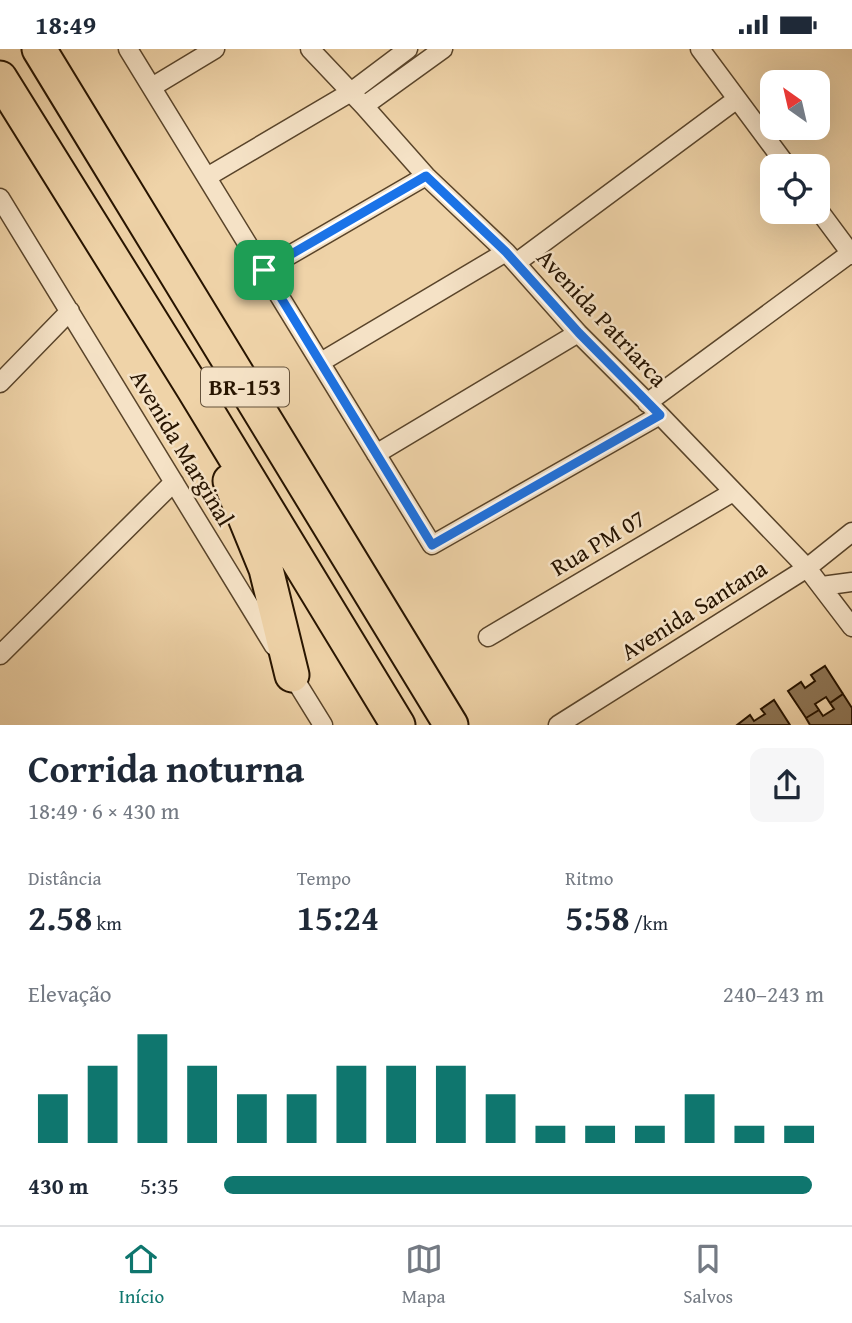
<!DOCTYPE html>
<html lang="pt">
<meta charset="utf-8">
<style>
:root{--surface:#fff;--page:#f6f6f7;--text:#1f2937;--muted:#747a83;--line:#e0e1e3;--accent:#0f766e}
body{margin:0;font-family:"Gentium Book Plus",serif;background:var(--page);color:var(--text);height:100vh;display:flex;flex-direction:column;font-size:26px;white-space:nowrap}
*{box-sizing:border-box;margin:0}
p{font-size:23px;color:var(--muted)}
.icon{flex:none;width:38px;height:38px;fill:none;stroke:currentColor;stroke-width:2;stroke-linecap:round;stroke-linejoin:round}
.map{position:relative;height:676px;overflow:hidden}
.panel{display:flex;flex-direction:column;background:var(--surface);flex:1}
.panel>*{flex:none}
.needle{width:46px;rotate:326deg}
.controls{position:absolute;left:760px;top:21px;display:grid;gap:14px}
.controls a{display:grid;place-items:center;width:70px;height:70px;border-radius:14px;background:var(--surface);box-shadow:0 7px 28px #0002;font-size:35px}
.pin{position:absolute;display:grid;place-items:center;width:60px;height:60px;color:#fff;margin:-30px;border-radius:14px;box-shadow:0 4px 10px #0006}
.round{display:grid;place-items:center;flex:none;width:74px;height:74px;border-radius:14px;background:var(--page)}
.headline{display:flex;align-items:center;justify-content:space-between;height:119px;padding:0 28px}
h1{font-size:38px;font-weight:600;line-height:52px}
.metrics{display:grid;grid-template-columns:repeat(3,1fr);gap:10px;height:119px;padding:7px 28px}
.metrics div{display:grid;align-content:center}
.metrics b{font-size:35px;font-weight:600}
.metrics small{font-size:19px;font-weight:400}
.metrics p{font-size:19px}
.chart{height:196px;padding:14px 28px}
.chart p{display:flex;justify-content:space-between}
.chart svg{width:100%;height:126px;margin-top:7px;stroke:var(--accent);stroke-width:6}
ul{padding:0 28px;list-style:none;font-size:23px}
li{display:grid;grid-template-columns:112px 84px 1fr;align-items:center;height:52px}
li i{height:18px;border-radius:9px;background:var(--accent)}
.status{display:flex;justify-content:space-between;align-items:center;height:49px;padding:0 35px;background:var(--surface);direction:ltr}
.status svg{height:19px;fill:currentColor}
.menu{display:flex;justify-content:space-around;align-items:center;height:98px;border-top:2px solid var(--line);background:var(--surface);font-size:19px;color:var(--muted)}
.menu a{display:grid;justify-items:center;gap:4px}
.menu .active{color:var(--accent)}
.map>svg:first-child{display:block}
.building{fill:#8f7757;stroke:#271400;stroke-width:2}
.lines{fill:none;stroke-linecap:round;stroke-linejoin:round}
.street-casing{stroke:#59442a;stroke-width:21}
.highway-casing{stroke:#271400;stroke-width:37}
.street{stroke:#f5e2c6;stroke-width:18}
.highway{stroke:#efd3a8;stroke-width:33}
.route-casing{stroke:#fff;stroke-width:14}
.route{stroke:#1a73e8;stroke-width:9}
.labels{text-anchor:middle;stroke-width:5;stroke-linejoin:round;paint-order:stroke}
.shield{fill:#f5e2c6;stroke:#65523b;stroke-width:2}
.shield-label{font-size:23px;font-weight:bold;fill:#271400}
.street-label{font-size:24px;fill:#271400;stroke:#f5e2c6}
</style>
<div class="status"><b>18:49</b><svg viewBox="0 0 49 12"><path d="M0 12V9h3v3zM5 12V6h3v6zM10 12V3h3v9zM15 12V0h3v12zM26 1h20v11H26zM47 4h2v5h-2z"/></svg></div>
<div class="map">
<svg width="852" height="676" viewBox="0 0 852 676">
<rect width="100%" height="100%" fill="#efd3a8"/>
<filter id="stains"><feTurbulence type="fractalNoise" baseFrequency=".00286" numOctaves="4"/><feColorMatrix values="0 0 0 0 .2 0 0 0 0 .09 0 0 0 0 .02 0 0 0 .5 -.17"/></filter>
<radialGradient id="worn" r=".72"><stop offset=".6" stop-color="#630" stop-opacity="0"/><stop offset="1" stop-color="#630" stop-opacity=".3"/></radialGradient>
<!-- building -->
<path class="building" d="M825,617l18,28 -13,9 -4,-6 -11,7 4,6 -13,8 -18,-27 13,-9 4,6 10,-7 -4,-6z
M843,645l9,14v17h-42l-4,-7 13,-8 4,6 11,-7 -4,-6z
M774,651l16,25h-53l13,-10 4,6 11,-7 -4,-5z"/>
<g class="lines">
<!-- street casing -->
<g class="street-casing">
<path id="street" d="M128,0l304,496 228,-130
M310,0l54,57 62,70 80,76 72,81 82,82 147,153 45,59
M700,0l87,117
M152,38l63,-38
M364,57l79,-57
M207,128l144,-85 57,-43
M0,149l274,448
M817,159l35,47
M516,214l221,-164
M264,221l162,-94
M321,313l185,-110
M0,334l70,-72
M647,354l205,-151
M376,405l202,-121
M822,537l30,-4
M488,588l245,-145
M0,606l174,-173
M289,621l34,55
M558,676l249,-157 45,-36"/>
</g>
<!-- highway casing -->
<g class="highway-casing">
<path id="highway" d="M39,0l412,676
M0,29l193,310 205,337
M230,432l36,88 26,106"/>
</g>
<!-- street -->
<use href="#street" class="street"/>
<!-- highway -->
<use href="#highway" class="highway"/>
</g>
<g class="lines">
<!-- route casing -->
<g class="route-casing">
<path id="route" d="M426,127l80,76 73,81 81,82 -228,130 -168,-275z"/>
</g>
<!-- route -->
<use href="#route" class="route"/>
</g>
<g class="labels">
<!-- shield labels -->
<rect class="shield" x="201" y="318.5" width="88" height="39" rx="5"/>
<g class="shield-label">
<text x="245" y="346">BR-153</text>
</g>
<!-- street labels -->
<g class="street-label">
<text transform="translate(602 269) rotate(47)" y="8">Avenida Patriarca</text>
<text transform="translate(182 399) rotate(59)" y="8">Avenida Marginal</text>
<text transform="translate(598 494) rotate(-31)" y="8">Rua PM 07</text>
<text transform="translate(694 561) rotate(-32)" y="8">Avenida Santana</text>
</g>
</g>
<rect width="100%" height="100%" filter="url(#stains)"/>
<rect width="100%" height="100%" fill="url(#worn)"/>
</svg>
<div class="controls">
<a><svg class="needle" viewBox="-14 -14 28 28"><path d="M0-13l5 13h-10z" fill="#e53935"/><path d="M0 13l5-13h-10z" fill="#747a83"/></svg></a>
<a><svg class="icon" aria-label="locate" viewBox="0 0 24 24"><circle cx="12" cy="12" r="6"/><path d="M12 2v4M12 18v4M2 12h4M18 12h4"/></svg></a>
</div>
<div class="pin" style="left:264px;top:221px;background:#1e9e55"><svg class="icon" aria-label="arrive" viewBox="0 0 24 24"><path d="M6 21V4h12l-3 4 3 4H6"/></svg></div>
</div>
<section class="panel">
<div class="headline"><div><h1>Corrida noturna</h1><p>18:49 · 6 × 430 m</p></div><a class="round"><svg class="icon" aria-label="share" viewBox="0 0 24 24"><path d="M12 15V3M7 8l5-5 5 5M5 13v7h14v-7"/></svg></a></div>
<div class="metrics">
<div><p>Distância</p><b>2.58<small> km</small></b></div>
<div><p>Tempo</p><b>15:24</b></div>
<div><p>Ritmo</p><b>5:58<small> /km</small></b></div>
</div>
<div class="chart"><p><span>Elevação</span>240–243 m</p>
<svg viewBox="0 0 160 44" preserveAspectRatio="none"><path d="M5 44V27M15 44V17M25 44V6M35 44V17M45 44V27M55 44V27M65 44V17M75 44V17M85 44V17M95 44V27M105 44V38M115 44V38M125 44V38M135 44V27M145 44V38M155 44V38"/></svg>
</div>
<ul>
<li><b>430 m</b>5:35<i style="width:98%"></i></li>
</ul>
</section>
<nav class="menu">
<a class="active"><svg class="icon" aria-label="home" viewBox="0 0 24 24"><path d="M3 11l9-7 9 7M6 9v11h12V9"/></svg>Início</a>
<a><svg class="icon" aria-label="map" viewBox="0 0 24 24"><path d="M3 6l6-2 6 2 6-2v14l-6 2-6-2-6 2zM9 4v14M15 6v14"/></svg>Mapa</a>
<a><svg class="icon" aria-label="saved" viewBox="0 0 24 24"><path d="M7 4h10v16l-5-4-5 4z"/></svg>Salvos</a>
</nav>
